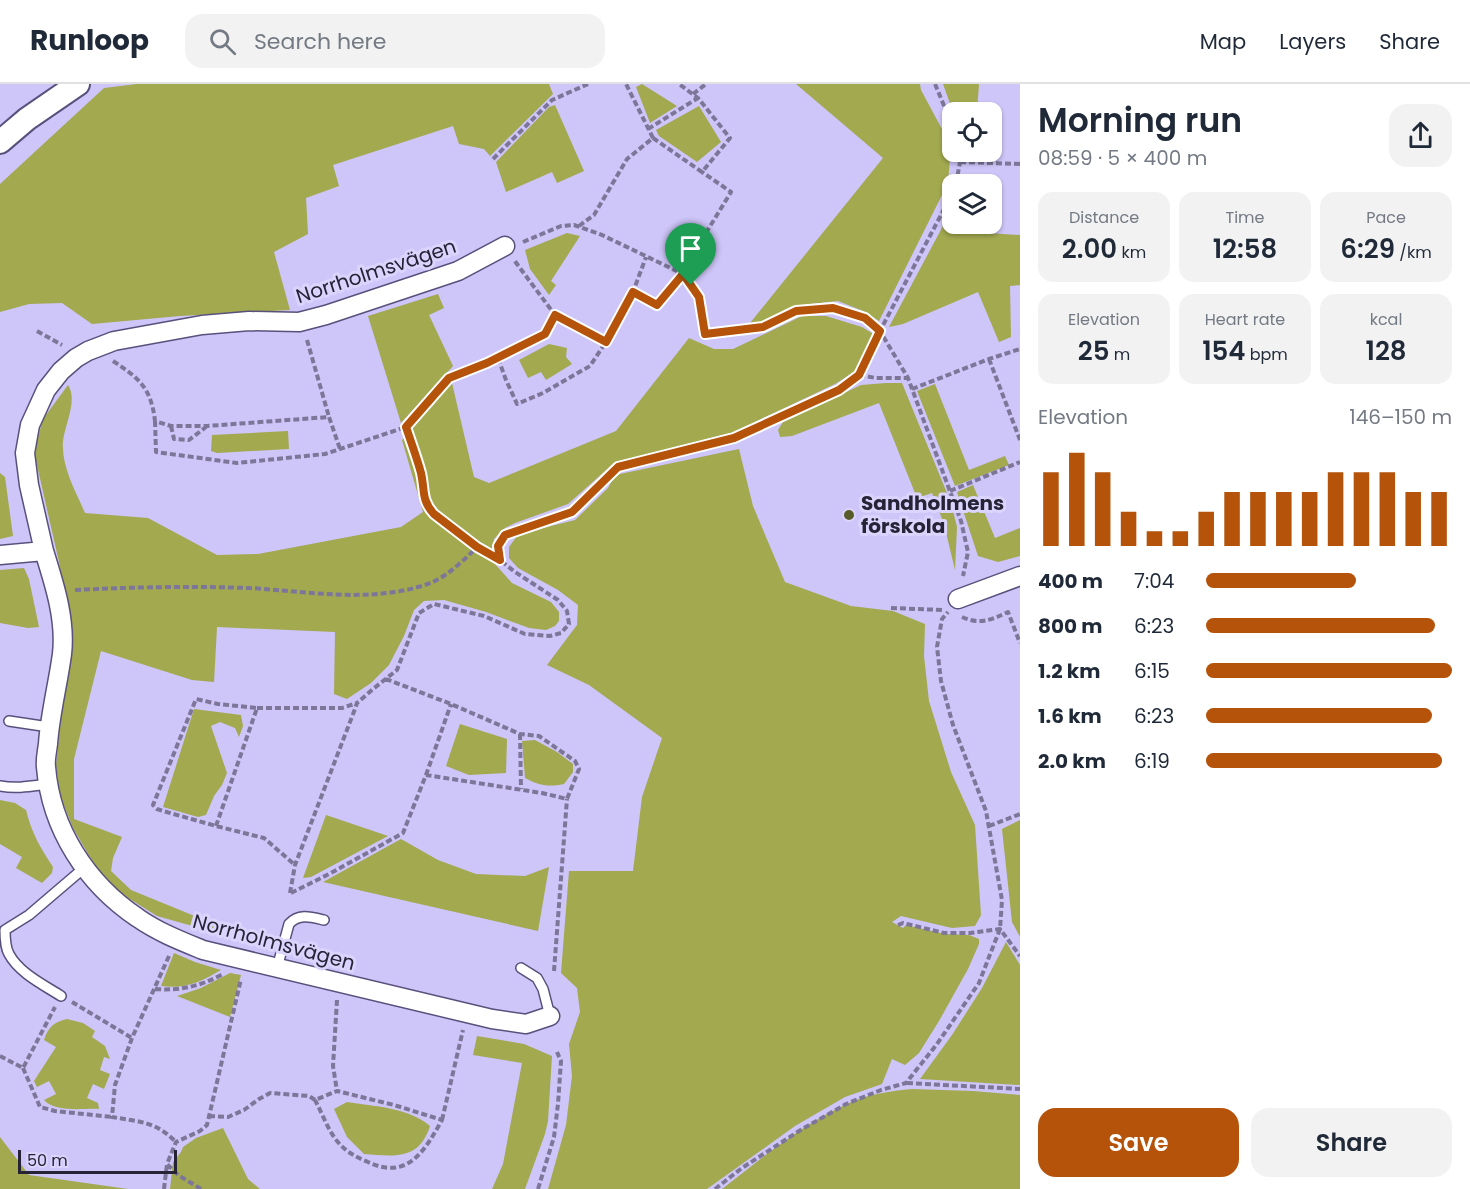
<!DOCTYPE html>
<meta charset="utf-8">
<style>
:root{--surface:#fff;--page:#f2f2f3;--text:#1f2937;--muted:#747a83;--line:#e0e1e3;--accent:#b45309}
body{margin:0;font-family:Poppins,sans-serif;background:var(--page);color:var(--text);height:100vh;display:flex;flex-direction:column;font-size:22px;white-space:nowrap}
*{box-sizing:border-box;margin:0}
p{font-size:20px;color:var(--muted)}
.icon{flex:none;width:33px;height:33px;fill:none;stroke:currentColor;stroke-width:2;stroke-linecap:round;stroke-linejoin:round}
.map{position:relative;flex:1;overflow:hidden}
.details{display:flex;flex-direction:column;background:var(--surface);width:450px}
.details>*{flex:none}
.buttons{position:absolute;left:942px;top:18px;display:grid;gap:12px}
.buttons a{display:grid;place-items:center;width:60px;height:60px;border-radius:12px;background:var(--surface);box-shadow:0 2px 4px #0004;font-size:30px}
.scale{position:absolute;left:18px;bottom:15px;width:159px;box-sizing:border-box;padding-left:6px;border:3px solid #272336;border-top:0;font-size:16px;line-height:21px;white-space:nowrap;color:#272336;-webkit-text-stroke:4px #dbd4fd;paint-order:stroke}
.pin{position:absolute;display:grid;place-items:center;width:51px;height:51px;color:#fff;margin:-62px -26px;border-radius:50% 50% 50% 0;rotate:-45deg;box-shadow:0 0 6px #0007}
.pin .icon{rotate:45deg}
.round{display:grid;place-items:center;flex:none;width:63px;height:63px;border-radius:18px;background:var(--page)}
.headline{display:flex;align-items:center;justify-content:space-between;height:102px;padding:0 18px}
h1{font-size:33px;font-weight:600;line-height:45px}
.metrics{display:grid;grid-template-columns:repeat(3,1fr);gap:9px;height:102px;padding:6px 18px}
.metrics div{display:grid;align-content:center;border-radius:15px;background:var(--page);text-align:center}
.metrics b{font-size:26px;font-weight:600}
.metrics small{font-size:16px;font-weight:400}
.metrics p{font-size:16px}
.chart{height:168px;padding:12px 18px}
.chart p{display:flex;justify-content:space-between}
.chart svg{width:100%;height:108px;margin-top:6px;stroke:var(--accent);stroke-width:6}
.action{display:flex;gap:12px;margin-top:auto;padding:12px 18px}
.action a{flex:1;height:69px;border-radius:18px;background:var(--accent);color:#fff;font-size:24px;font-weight:600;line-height:69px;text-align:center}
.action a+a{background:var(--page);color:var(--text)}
ul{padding:0 18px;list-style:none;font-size:20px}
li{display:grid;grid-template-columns:96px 72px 1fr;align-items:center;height:45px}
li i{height:15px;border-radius:8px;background:var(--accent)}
header{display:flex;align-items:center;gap:36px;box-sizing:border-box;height:84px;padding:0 30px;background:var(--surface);border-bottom:2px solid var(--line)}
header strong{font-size:28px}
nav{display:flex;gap:33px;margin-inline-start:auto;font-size:21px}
.search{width:420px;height:54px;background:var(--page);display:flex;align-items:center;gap:15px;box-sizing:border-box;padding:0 21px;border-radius:18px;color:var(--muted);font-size:22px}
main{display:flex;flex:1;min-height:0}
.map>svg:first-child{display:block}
.green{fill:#a2a94f}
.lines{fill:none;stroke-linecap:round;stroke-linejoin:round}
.service-casing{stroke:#59507c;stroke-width:12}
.minor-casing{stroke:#59507c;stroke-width:21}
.tertiary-casing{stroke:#59507c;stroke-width:26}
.path{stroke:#7d7699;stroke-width:4;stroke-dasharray:6 3;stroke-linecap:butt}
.service{stroke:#fff;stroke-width:9}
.minor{stroke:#fff;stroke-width:18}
.tertiary{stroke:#fff;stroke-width:22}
.route-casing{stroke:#fff;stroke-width:12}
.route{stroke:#b45309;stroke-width:8}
.poi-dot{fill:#595c2a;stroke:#dbd4fd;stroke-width:2}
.labels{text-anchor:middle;stroke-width:6;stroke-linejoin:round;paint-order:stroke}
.street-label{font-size:20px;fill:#272336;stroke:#dbd4fd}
.poi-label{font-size:20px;font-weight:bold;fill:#272336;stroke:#dbd4fd;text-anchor:start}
</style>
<header>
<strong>Runloop</strong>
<div class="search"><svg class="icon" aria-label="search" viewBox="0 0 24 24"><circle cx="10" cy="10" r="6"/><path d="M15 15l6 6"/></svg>Search here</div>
<nav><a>Map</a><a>Layers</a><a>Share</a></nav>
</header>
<main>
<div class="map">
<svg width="1020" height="1105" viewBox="0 0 1020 1105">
<rect width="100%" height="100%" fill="#cec5f8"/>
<!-- green -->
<path class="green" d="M137,0h412l4,10 -63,62 -6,-7 -25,-5 -6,-18 -120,39 6,21 -33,12 2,36 -34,18 16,58 -110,6 -88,8 -30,-21 -33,1 -29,8v-128l104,-96z
M642,0l35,22 -27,17 -14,-36z
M796,0h124l1,6 22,41 7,28 -2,24 -69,138 -16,-10 -25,-10 -37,4 -33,17 -22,6 137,-170z
M943,0h36l-2,28h-24z
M555,21l29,66 -27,12 -5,-11 -46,20 -10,-30 53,-55z
M699,22l22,36 -24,20 -38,-26 -3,-6z
M952,125v15h28v5l8,4 32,2v50l-10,1 1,51 -12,5 -21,-50 -75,32 -14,3z
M567,149l13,3 -29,45 5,4 -7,10 -19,-26 -5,-19z
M438,210l6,14 -15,7 24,51 -52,57 -33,-107z
M802,232h24l36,11 13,8 -21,37 -19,12 -101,48 -121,32 -45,40 -53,19 -10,5 -11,11 -2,13 3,12 17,19 39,19 8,10v9l-4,5 -9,4 -17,-2 -43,-16 -42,-12 -20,1 -10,9 -10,26 -15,29 -18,18 -24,16 -13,-5 1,-62 -118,-5 -3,55 -22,-2 -91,-29 -27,108v60l48,18 -9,21 -2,13 20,19 110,45 -45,-8 -39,-11 -48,-30 -21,-32 -15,-26 -13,-33 -4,-30 6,-55 9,-57 -2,-36 -10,-55 -25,-110 9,-33 25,-34c10,15 -3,39 -5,56 -2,25 12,49 22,72l63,5 69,37 41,-1 143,-27 22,-15 -21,-72 50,-57 22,94 15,6 127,-52 73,-93 25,11h19z
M549,260l18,4 -1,9 6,7 -26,16 -5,-8 -13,6 -9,-18z
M886,299h16l49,120 6,24 -2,43 -11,-46 -12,-31 -15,5 -38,-95 -87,33 -12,1 -2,-7 5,-8 78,-37z
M935,300l34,86 36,-14 4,9 -54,21 -38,-95z
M288,347l1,18 -72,4 -6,-2 1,-16z
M739,365l14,57 32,76 66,24 42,5 32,13 -1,32 5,45 22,71 24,53 6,90 -6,11 -23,2 -51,-12 -9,6 11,6 3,-3 39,9 24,1 10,4v5l-11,25 -29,52 -20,32 -14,12 -13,-6 -10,25 -37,13 -50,29 -88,63h-159l18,-64 6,-49 -3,-32 11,-32 -3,-24 -16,-15 8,-102h64l9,-74 20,-59 -73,-53 -42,-20 30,-40 1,-20 -20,-15 -40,-22 -9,-10v-11l8,-11 18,-6 40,-10 33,-32 7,-13z
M0,389l5,4 8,59 -13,3z
M973,401l22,53 25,-10v28l-22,6 -20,-6 -21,-64z
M24,484l5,11 10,48 -11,1 -28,-5v-53z
M194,625l47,6 2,11 -4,11 -4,-9 -15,-6 -9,4 16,47 -5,12 -8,11 -8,19 -8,2 -35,-10z
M460,640l47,15 -1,34 -37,2 -23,-9z
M535,656l22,12 16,12v8l-9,12c-16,3 -24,2 -39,-6l-3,-37z
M0,716l15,3 11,7c6,24 14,37 27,57l-1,6 -10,10 -26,-15 6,-11 -22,-13z
M326,731l62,21 -77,41 -8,1z
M1020,736v117l-8,-15 -10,-93z
M401,755l37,21 38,14 49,2 24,-9 -11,64 -215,-49z
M1006,858l14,23v120l-100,-6 32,-44 30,-47z
M174,869l21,9 26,8c-21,12 -34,19 -60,16z
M230,889l11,2 -11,42 -53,-21 24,-8z
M67,935l16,4 12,8 -3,6 13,9 5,13 -6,-2 -4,13 10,4 -6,15 -11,-5 -6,14 11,5 1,6c-16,-1 -43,4 -55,-9l12,-6 -7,-13 -12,6 -3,-6 22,-34 -12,-7c4,-13 10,-18 23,-21z
M477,952l47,8 28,12 -4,65 -3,13 -20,55h-33l11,-25 19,-101 -49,-8z
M912,1005l61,2 47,4v94h-298c40,-31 80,-65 127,-86 19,-9 42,-12 63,-14z
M347,1018c26,4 63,6 83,24 -11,35 -36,30 -66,28l-17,-17 -13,-28z
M223,1044l25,51 12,10h-90l3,-27 8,-10 2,-5 13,-9z
M0,1053l29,38 99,14h-128z"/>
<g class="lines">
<!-- service casing -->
<g class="service-casing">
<path id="service" d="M9,637l40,6
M0,702c17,3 32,0 49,-2
M277,884l12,-44c10,-11 22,-7 35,-4
M521,884l16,10 6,11 7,27
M61,912c-17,-11 -42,-23 -52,-42 -4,-7 -4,-16 -4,-24l24,-15 55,-47"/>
</g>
<!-- minor casing -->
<g class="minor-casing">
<path id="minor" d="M44,467c10,32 22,68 18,103 -4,30 -12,60 -14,90 -1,8 -3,16 -2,23 5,62 41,117 92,151 20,14 43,23 65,32l289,69 34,5 24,-8
M0,471l44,-4 -15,-66 -4,-32 5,-28 16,-35 15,-19 15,-13 12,-7 26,-10 88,-16 47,-4 50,1 27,-7 132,-44 47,-25
M958,515l62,-23"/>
</g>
<!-- tertiary casing -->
<g class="tertiary-casing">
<path id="tertiary" d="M0,58l27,-23 51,-35"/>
</g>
<!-- path -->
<path class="path" d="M935,0l17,41
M693,10l13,-10
M648,45l50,-31
M653,54l49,34 28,-34 -32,-40 -19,-14
M493,75l59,-59 36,-16
M960,78l60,2
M956,100l4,-22 -1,-10
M579,142l15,-11 33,-56 26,-21 -27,-54
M523,158l38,-16 13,-1 28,10 81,39 16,23 6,37 58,-6 33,-17 37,-3 32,10 15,13 28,47 53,143 7,31 -5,24
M691,200l6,-24 1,-14 33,-54 -29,-20
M633,208l24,13 26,-31
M555,231l51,27
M37,247l25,14
M307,256l22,77
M498,274l8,22 11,24 26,-11 47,-27 16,-24 27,-50 13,-35
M989,275l31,81
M113,277c27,18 38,27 42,60l16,5h36l122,-9 11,32
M859,291l17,3h31
M912,305l77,-30 31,-10
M155,337l1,31 81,11 88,-9 81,-27 43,-49 38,-15 58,-29 10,-19 -41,-55
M171,342l3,13 15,1 17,-13
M406,343c5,15 11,31 15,46 4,17 0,27 12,41l44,33 22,12
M637,378l2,8
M950,407l70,-29
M75,506c58,-3 116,-4 174,-2 59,3 114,15 173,-2 23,-7 39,-23 55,-39
M891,524l52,2
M962,533c18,8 29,3 46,-5l12,31
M257,624h85l15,-5
M520,650l1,55
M426,691l25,-71
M216,742l41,-118 -39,-4 -22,-5 -43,106 4,4 6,2 53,15 48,12 31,27
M989,742l31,-12
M290,809l5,-28 60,-156 2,-6 16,-14 24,-19 22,-57 15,-9 50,12 41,18 25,2 11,-3 8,-9 -2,-13 -9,-11 -43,-28 -15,-12 -2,-14 7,-11 67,-23 46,-45 115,-29 106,-48 20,-15 21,-44 72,-137
M291,809l40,-20 72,-40 23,-58 116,18 25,6 12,-30 -4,-8 -36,-25 -19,-2 -69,-30 -65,-25
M898,841l5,-2 41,10h26l30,-4 20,27
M169,872l-37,82 -17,47 -3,32c28,5 43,4 64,25
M554,887l13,-172
M155,905c25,2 46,-3 68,-15
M337,916l-4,66 4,25
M72,918l60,36
M0,972l23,12 32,-61
M23,984l17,39 15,4 57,6
M907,999l113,6
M209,1032l19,1 16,-7 15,-11 11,-6 39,3 6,4 22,-9 57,14 48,15c-17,30 -34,61 -74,42 -12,-5 -22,-10 -31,-21 -9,-11 -15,-28 -22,-41
M442,1036l21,-90
M164,1105l3,-25
M201,1105l-23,-14 -11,-11 9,-22 24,-11 7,-6 34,-146
M538,1105l16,-52 4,-33 3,-43 -4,-9
M715,1105l27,-21 57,-37 47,-27 35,-14 25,-7 31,-39 42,-61 10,-26 11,-28 2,-29 -16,-89 -33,-86 -12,-44 -4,-34 5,-28 6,-7"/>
<!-- service -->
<use href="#service" class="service"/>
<!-- minor -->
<use href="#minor" class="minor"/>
<!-- tertiary -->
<use href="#tertiary" class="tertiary"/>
</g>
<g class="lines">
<!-- route casing -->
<g class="route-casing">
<path id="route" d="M683,190l16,23 6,37 58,-7 33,-16 37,-3 32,10 15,13 -21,44 -20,15 -105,48 -116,29 -46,45 -67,23 -7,11 2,14 -23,-13 -43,-33c-13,-14 -9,-24 -13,-41 -4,-15 -10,-31 -15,-46l43,-49 38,-15 58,-29 10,-19 51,27 27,-50 24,13z"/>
</g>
<!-- route -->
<use href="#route" class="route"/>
</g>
<!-- markers -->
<circle class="poi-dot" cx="849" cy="431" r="6"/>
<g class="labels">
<!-- street labels -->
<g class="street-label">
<text transform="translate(376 187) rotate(-18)" y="7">Norrholmsvägen</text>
<text transform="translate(274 858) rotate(15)" y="7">Norrholmsvägen</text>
</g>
<!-- poi labels -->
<g class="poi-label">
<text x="861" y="426">Sandholmens<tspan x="861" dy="23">förskola</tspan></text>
</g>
</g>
</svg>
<div class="buttons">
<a><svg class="icon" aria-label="locate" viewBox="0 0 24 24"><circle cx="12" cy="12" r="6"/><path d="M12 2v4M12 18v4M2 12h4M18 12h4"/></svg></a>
<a><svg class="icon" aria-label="layers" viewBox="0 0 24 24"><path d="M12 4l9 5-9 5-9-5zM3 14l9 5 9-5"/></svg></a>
</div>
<div class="scale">50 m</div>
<div class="pin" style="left:691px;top:201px;background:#1e9e55"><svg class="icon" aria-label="arrive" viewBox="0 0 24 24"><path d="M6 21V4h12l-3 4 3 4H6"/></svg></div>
</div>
<section class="details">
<div class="headline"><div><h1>Morning run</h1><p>08:59 · 5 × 400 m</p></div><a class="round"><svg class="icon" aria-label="share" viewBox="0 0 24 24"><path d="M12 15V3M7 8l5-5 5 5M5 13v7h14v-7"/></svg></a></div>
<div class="metrics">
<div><p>Distance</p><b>2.00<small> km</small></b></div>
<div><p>Time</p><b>12:58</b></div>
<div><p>Pace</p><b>6:29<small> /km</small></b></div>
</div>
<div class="metrics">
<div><p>Elevation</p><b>25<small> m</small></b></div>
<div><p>Heart rate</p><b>154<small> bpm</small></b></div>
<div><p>kcal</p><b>128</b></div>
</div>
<div class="chart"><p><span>Elevation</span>146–150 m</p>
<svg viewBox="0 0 160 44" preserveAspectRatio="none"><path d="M5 44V14M15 44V6M25 44V14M35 44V30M45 44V38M55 44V38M65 44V30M75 44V22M85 44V22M95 44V22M105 44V22M115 44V14M125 44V14M135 44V14M145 44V22M155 44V22"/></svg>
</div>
<ul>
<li><b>400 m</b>7:04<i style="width:61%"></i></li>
<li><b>800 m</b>6:23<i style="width:93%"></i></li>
<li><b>1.2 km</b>6:15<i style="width:100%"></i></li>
<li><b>1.6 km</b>6:23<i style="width:92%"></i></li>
<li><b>2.0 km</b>6:19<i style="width:96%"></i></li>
</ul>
<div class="action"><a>Save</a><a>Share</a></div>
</section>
</main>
